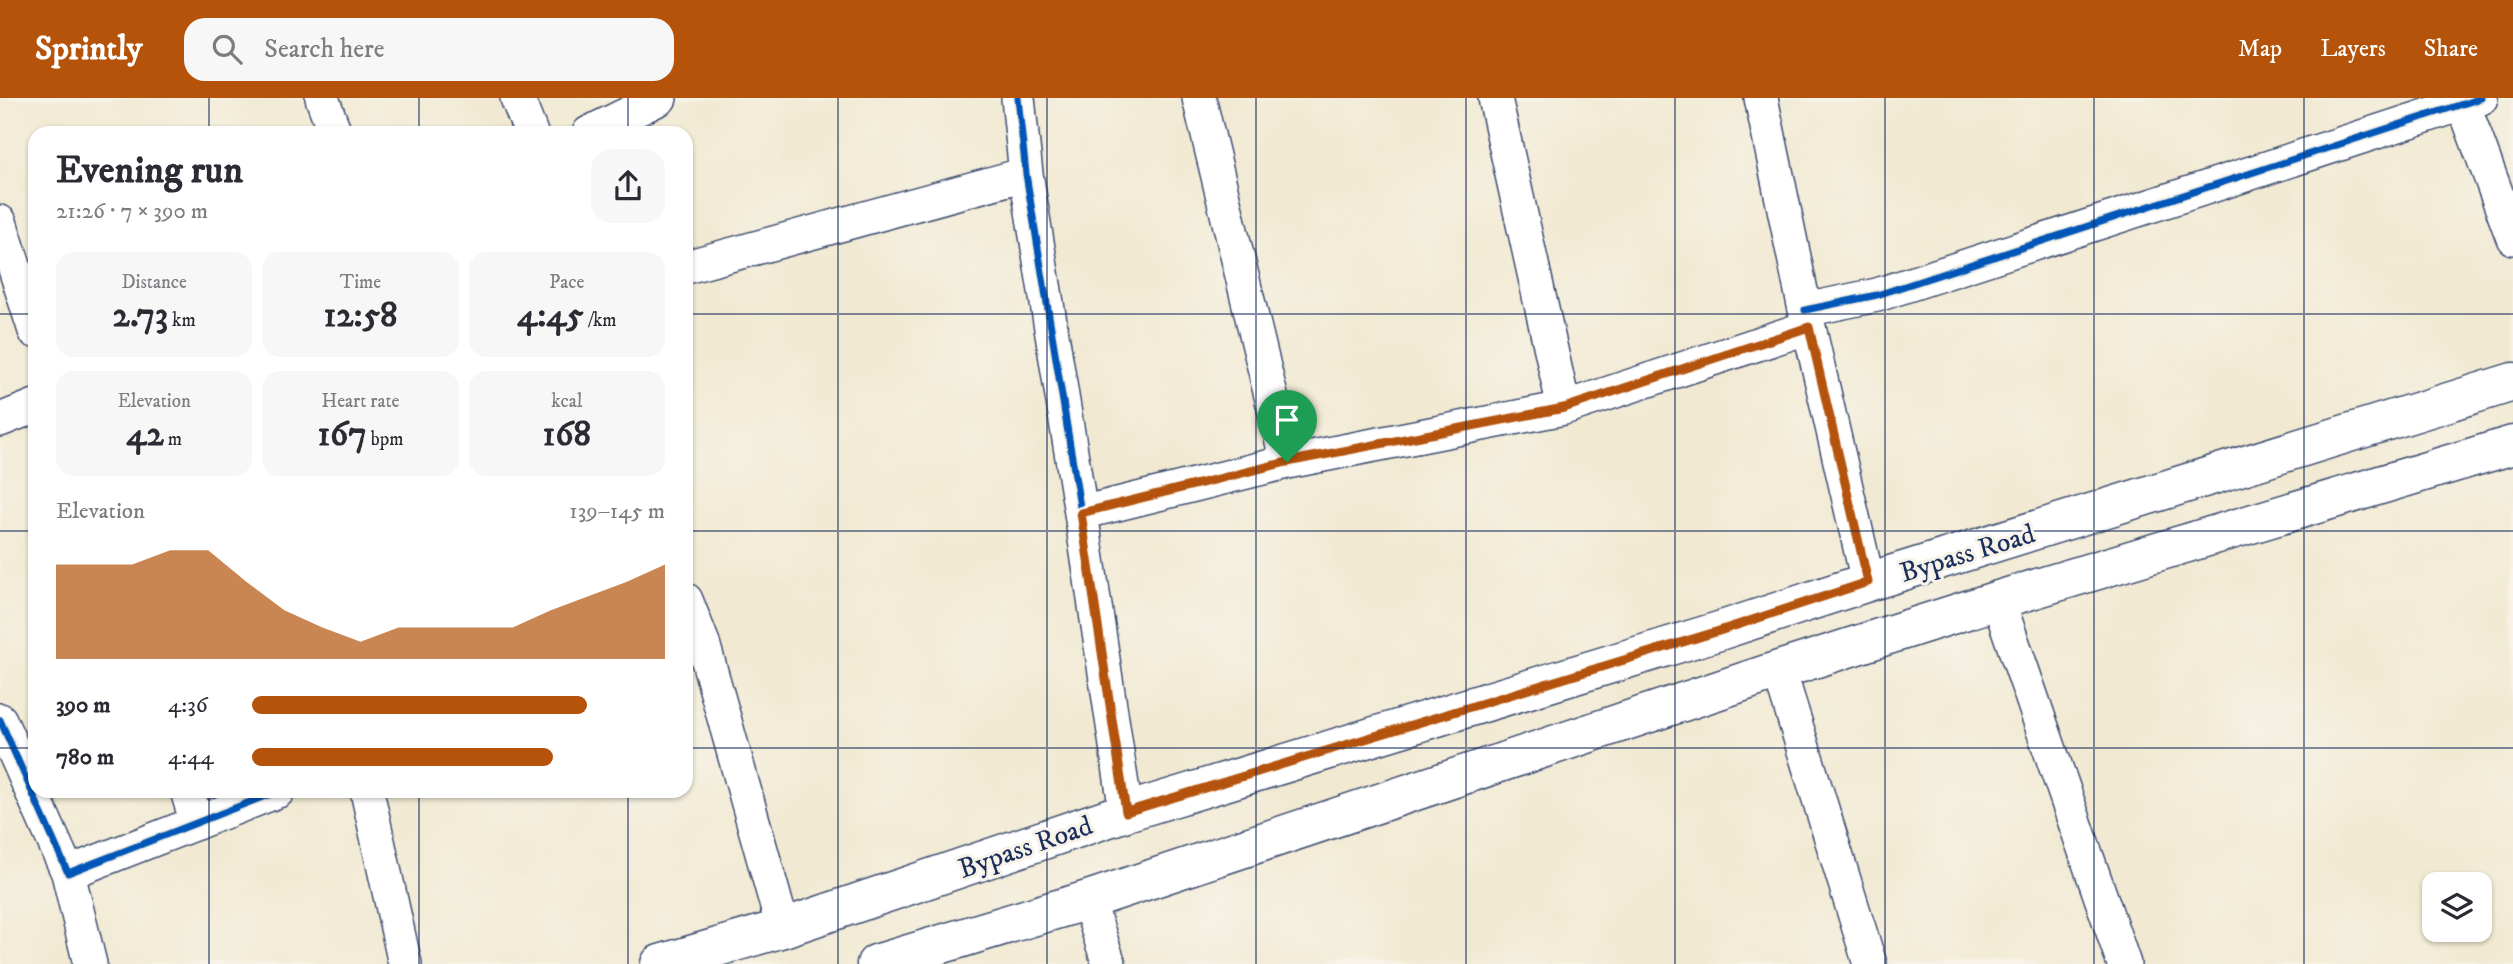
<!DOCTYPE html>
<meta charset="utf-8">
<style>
:root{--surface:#fff;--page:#f7f7f7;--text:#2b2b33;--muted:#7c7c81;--accent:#b45309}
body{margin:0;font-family:"IM FELL DW Pica",serif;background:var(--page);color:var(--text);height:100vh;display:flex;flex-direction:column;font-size:26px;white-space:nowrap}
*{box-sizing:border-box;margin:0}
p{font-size:23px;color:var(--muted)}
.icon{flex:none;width:38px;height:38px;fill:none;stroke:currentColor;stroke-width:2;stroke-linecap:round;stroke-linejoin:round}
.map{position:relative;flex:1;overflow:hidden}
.side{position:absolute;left:28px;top:28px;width:665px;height:672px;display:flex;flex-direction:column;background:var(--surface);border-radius:21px;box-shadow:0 2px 5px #0004}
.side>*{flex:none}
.buttons{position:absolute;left:2422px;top:774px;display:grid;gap:14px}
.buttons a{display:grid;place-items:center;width:70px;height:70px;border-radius:14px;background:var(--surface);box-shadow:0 2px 5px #0004;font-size:35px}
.pin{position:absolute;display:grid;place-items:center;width:60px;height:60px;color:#fff;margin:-72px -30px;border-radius:50% 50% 50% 0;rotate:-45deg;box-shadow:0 0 7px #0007}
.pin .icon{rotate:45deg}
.round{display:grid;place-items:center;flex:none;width:74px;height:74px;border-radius:21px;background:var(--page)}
.overview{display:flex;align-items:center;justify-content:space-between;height:119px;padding:0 28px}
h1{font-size:38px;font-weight:700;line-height:52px}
.stats{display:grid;grid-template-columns:repeat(3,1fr);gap:10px;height:119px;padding:7px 28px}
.stats div{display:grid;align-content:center;border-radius:18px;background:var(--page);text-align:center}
.stats b{font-size:35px;font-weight:700}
.stats small{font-size:19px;font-weight:400}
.stats p{font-size:19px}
.chart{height:196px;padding:14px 28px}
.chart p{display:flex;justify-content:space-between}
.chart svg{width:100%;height:126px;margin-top:7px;fill:var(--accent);opacity:.7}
ul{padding:0 28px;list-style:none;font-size:23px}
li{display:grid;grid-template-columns:112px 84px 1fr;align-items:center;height:52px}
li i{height:18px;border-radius:9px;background:var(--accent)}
header{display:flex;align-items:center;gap:42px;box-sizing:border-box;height:98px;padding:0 35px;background:var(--accent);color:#fff}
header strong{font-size:33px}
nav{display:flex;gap:38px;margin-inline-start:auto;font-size:24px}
.search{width:490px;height:63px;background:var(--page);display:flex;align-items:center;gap:18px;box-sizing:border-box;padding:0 24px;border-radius:21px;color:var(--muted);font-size:26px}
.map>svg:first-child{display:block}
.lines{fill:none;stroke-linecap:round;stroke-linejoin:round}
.street-casing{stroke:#3b4b6f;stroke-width:36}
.secondary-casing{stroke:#3b4b6f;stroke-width:41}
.street{stroke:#fff;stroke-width:33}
.secondary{stroke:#fff;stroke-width:38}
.cycleway-casing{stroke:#f7f3e8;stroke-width:11}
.cycleway{stroke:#0057b8;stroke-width:7}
.route-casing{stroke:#fff;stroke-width:14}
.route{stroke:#b45309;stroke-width:9}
.grid{fill:none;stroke:#1b2f5e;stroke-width:2;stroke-opacity:0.55}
.labels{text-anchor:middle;stroke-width:6;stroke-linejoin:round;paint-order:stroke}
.street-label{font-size:28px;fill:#1b2f5e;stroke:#f7f3e8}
</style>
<header>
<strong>Sprintly</strong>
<div class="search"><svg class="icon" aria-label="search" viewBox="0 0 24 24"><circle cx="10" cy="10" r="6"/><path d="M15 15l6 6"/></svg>Search here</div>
<nav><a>Map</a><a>Layers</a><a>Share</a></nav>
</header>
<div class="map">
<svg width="2513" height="866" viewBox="0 0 2513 866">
<rect width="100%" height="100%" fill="#f7f3e8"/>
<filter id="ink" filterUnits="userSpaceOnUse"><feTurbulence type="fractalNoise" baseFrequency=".0143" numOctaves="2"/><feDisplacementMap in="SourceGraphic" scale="14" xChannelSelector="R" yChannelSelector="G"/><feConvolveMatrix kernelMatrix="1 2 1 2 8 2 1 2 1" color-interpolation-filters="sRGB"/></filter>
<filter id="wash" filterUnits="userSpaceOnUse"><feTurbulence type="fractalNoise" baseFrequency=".00686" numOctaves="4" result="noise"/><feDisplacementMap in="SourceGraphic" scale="28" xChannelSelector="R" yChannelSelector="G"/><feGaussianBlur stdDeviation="1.57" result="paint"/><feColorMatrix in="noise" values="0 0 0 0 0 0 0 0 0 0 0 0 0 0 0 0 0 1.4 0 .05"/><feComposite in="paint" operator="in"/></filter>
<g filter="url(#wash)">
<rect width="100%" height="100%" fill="#f1e9d1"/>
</g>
<g filter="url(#ink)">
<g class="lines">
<!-- street casing -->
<g class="street-casing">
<path id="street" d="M322,0l13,35
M517,0l14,35
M1018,0l8,76 55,339 206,-51 277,-54 245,-81
M1199,0l88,364
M1495,0l69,310
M1761,0l44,212 63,272
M2461,0l52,140
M589,35l71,-35
M0,124l35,109
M686,169l340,-93
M1805,212l72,-15 604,-197
M0,322l35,-14
M1081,415l45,299
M686,502l17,43 80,285
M1998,502l126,364
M1779,572l91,294
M0,622l68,153 210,-82
M187,693l10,32
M367,693l38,173
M68,775l22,91
M1088,802l21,64"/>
</g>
<!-- secondary casing -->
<g class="secondary-casing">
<path id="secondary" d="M660,866l123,-36 343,-116 593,-181 149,-49 645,-200
M876,866l212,-64 691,-230 219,-70 515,-155"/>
</g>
<!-- street -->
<use href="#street" class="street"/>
<!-- secondary -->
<use href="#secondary" class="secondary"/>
<!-- cycleway casing -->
<g class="cycleway-casing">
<path id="cycleway" d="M1018,0l8,76 55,339 206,-51 277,-54 245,-81
M1805,212l72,-15 604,-197
M0,622l68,153 210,-82"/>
</g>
<!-- cycleway -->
<use href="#cycleway" class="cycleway"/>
</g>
</g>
<g class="lines" filter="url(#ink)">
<!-- route casing -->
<g class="route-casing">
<path id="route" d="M1809,229l59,255 -149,49 -593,181 -45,-299 206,-51 277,-54z"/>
</g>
<!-- route -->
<use href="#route" class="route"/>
</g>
<!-- grid -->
<path class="grid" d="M209,0v35M419,0v35M628,0v35M838,0v866M1047,0v866M1256,0v866M1466,0v866M1675,0v866M1885,0v866M2094,0v866M2304,0v866M0,216h35M686,216h1827M0,433h35M686,433h1827M0,650h35M686,650h1827M209,693v173M419,693v173M628,693v173"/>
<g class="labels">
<!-- street labels -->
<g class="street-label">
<text transform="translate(1967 454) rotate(-17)" y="10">Bypass Road</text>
<text transform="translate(1025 748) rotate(-19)" y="10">Bypass Road</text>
</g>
</g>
</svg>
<div class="buttons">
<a><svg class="icon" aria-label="layers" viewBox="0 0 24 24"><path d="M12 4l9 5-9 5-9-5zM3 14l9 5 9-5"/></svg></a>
</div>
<div class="pin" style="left:1287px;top:364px;background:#1e9e55"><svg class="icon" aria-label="arrive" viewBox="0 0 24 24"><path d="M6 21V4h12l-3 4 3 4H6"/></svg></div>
<section class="side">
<div class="overview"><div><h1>Evening run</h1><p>21:26 · 7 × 390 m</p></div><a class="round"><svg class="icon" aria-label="share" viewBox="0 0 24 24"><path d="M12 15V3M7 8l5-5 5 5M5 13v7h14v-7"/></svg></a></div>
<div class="stats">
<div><p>Distance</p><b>2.73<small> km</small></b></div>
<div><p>Time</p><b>12:58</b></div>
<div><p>Pace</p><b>4:45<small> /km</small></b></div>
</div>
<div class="stats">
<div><p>Elevation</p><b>42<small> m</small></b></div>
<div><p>Heart rate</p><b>167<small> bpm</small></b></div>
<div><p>kcal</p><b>168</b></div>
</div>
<div class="chart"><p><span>Elevation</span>139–145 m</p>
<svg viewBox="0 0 160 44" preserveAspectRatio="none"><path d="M0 44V11L10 11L20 11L30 6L40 6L50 17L60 27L70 33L80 38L90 33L100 33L110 33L120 33L130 27L140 22L150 17L160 11V44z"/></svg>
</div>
<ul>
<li><b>390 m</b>4:36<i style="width:81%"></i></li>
<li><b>780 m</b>4:44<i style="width:73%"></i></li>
</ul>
</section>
</div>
